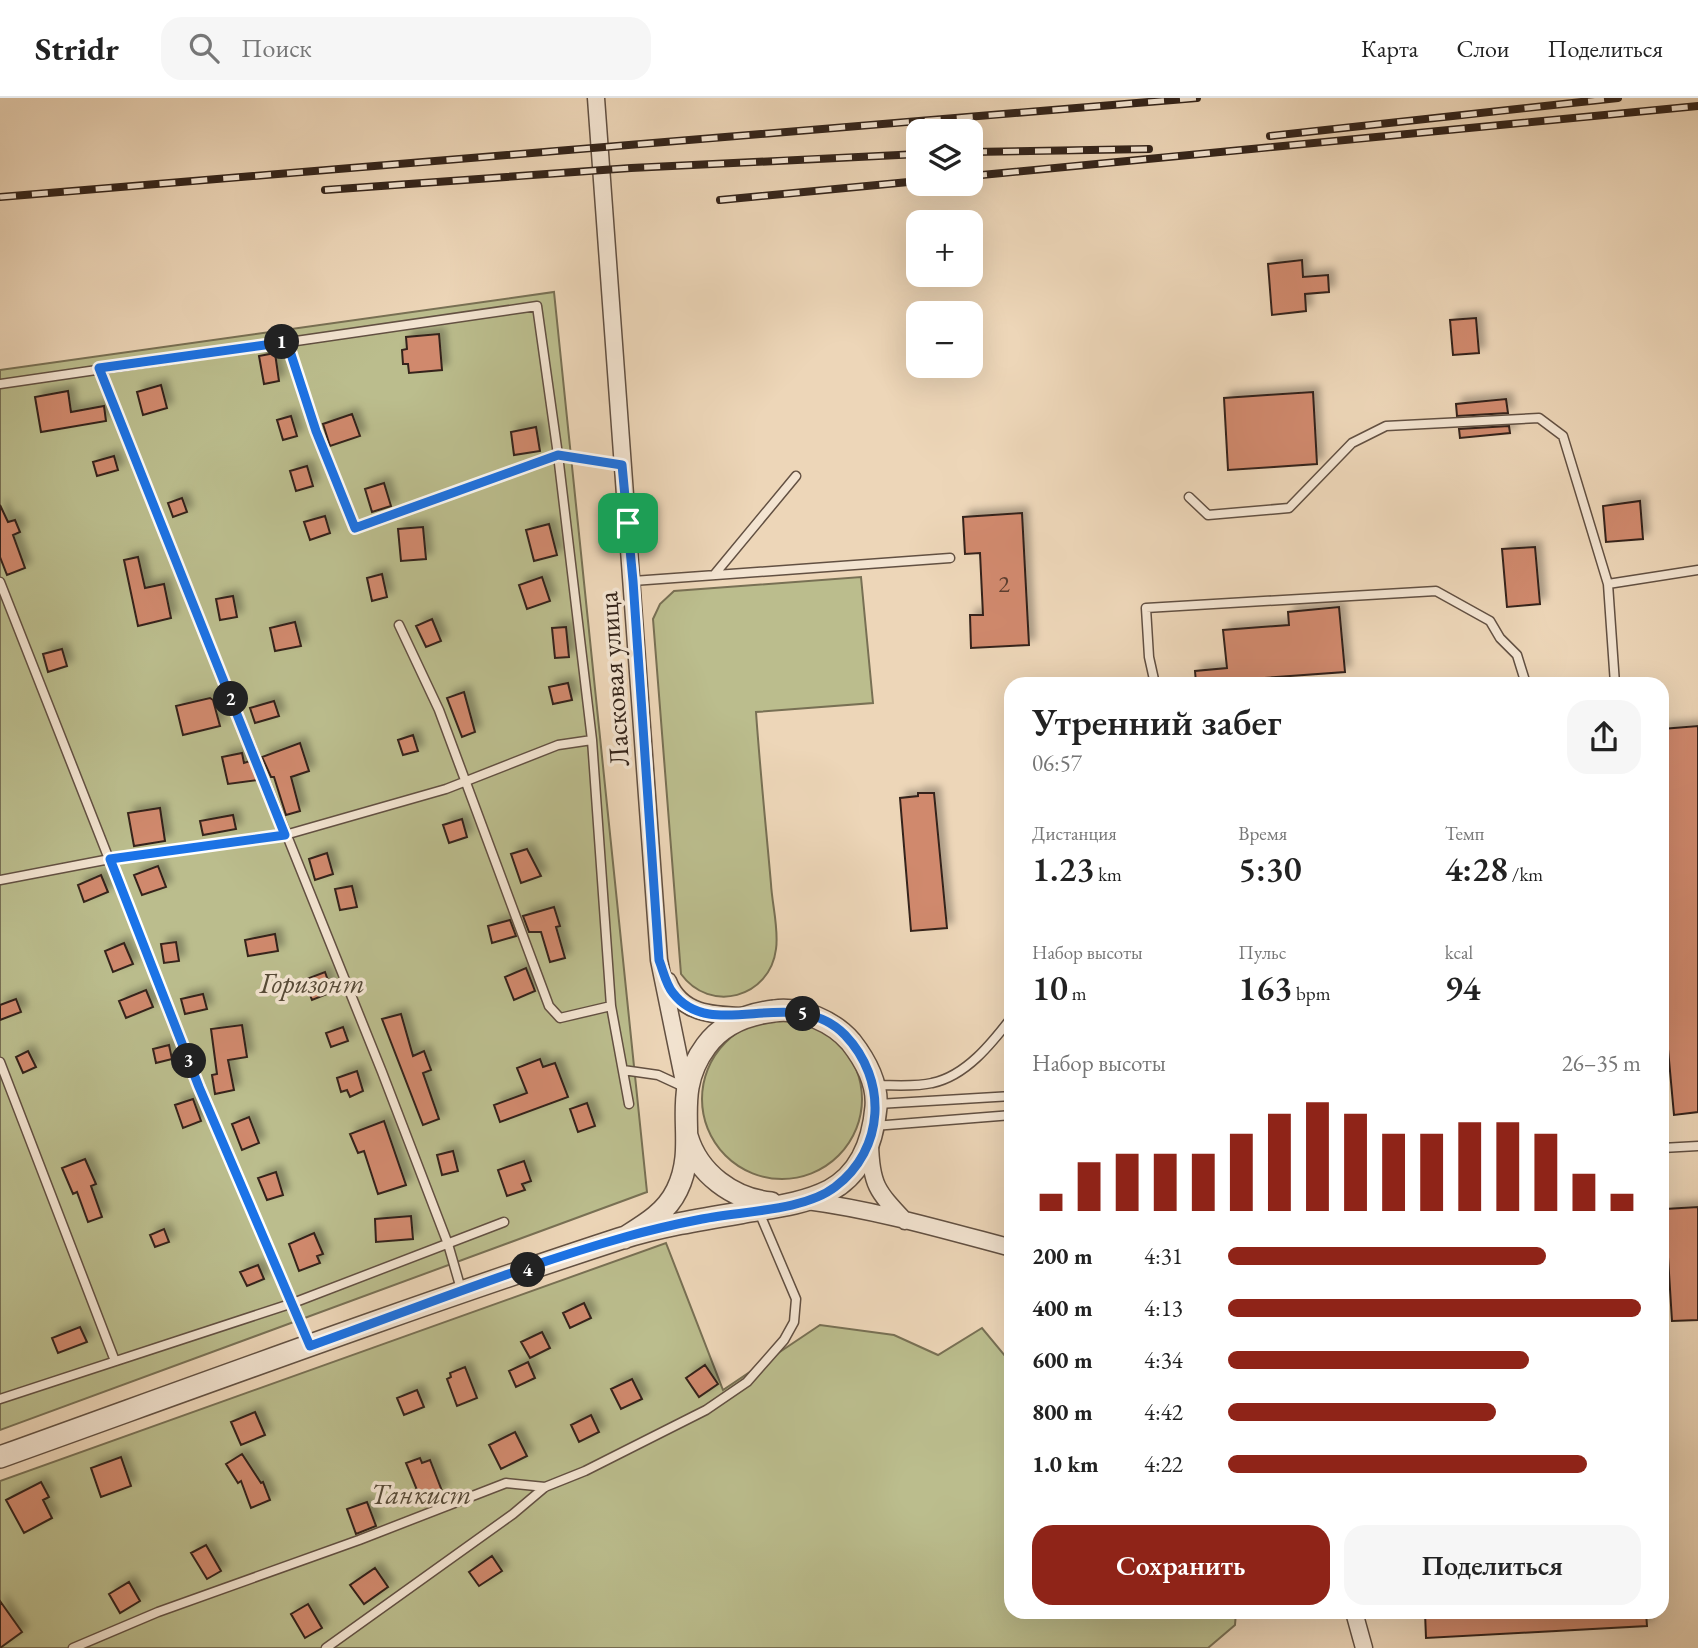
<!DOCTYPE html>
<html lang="ru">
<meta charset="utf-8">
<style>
:root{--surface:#fff;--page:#f6f6f6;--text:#222;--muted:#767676;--line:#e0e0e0;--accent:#8f2418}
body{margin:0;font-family:"EB Garamond",serif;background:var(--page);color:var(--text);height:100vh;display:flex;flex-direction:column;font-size:26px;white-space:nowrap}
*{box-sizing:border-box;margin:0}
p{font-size:23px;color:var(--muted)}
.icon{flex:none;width:38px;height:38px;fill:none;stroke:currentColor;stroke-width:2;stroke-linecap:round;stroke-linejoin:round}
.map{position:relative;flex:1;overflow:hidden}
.panel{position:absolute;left:1004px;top:579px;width:665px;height:942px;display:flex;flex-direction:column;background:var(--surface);border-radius:21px;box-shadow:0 7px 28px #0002}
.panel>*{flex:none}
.controls{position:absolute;left:906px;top:21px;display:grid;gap:14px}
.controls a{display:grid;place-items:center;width:77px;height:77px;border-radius:14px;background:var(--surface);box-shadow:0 7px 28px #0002;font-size:35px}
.pin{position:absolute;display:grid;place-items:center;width:60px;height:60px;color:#fff;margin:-30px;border-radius:14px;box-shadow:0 4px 10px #0006}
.km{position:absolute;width:35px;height:35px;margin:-18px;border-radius:50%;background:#222;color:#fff;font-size:19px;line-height:35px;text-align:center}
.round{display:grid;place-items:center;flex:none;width:74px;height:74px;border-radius:21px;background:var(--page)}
.summary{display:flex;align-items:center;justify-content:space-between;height:119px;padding:0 28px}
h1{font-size:38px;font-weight:600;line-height:52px}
.metrics{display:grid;grid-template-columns:repeat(3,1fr);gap:10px;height:119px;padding:7px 28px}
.metrics div{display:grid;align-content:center}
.metrics b{font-size:35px;font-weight:600}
.metrics small{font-size:19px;font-weight:400}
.metrics p{font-size:19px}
.chart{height:196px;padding:14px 28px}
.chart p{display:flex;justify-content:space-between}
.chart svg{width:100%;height:126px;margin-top:7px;stroke:var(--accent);stroke-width:6}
.action{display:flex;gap:14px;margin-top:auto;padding:14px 28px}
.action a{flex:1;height:80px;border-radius:21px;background:var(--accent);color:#fff;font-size:28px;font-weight:600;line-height:80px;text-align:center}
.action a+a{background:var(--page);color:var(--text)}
ul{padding:0 28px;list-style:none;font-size:23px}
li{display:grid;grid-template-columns:112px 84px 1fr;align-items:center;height:52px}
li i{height:18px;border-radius:9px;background:var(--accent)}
header{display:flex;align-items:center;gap:42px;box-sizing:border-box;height:98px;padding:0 35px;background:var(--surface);border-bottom:2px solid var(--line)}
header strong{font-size:33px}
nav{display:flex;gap:38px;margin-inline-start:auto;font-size:24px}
.search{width:490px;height:63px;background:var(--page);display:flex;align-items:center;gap:18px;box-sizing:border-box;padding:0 24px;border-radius:21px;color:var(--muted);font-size:26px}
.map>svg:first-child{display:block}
.green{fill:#bbbd8d;stroke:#787054;stroke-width:2}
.building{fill:#d0896d;stroke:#34241a;stroke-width:2;filter:url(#shadow)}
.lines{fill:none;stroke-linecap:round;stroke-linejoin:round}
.service-casing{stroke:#625042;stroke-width:11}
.minor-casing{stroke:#625042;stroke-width:19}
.tertiary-casing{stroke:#625042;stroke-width:24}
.service{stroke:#f3e4d1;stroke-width:8}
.minor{stroke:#f3e4d1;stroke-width:16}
.tertiary{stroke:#f3e4d1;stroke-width:21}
.rail-casing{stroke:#34241a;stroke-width:8}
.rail{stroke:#f3e4d1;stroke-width:5;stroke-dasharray:16;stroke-linecap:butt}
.route-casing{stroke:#fff;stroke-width:14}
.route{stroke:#1a73e8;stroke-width:9}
.labels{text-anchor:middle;stroke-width:7;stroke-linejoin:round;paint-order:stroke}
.number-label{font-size:24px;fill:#5b3d2f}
.street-label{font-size:28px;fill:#34241a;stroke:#f3e4d1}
.park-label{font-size:28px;font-style:italic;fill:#564a37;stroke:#f3e4d1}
</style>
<header>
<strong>Stridr</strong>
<div class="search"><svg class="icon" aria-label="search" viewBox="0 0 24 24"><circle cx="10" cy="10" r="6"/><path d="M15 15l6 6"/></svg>Поиск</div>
<nav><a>Карта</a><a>Слои</a><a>Поделиться</a></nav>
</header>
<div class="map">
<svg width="1698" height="1550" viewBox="0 0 1698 1550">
<defs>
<filter id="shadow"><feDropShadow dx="6" dy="-6" stdDeviation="3.5" flood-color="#0004"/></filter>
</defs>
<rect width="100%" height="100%" fill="#edd6b8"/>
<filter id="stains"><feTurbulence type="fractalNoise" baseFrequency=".00286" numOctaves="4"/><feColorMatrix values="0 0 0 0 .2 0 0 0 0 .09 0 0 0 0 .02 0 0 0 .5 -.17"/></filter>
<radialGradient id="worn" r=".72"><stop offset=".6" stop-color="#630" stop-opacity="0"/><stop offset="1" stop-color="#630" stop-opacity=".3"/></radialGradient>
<!-- green -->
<path class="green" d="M554,194l93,900 -647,238v-1060z
M861,479l12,126 -117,9c4,58 10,115 15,172 1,20 8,45 5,65 -6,49 -66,65 -95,25l-28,-355 7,-15 14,-13z
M702 1001a80 80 0 1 1 160 0a80 80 0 1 1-160 0Z
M666,1145l57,147 97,-65 74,10 44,20 44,-27 29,35 1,249h224l-1,13 -27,23h-1208v-167z"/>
<!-- building -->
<path class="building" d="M1302,162l1,17 25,-2 1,17 -24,2 1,17 -34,4 -4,-51z
M1476,220l3,35 -26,2 -3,-35z
M439,236l3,36 -33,3 -1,-9h-5l-1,-14 5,-1 -1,-12z
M275,255l4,28 -15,3 -5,-28z
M161,287l6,23 -24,7 -6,-23z
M68,293l3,21 33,-6 2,15 -65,11 -6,-35z
M1313,294l4,72 -89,6 -4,-72z
M1506,301l2,14 -51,3 -1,-12z
M352,316l8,22 -30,10 -7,-22z
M291,318l6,20 -14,4 -6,-20z
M1509,328l1,7 -50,5 -1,-9z
M536,329l4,24 -26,4 -3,-23z
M114,358l4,14 -21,6 -4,-14z
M307,368l6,20 -17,5 -6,-20z
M384,385l7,23 -19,6 -7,-23z
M182,400l5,14 -14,5 -5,-14z
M1640,403l3,38 -37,3 -3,-36z
M0,407l8,17 7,-2 5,12 -7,3 12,33 -18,7 -7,-18z
M1022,415l7,132 -58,3 -1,-33h13l-3,-62 -15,1 -2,-37z
M325,418l5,17 -20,7 -6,-18z
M549,426l8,31 -23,6 -8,-31z
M423,429l3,32 -25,2 -3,-32z
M1535,449l5,57 -33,3 -5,-58z
M138,459l7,31 19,-4 7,34 -33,8 -14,-66z
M382,476l5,23 -15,4 -5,-23z
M542,479l8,24 -23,8 -8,-24z
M233,498l4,21 -17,3 -4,-21z
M1339,509l6,65 -149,11 -1,-12 32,-3 -4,-38 66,-5 -1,-13z
M432,521l9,22 -15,6 -10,-21z
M295,524l6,24 -26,5 -5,-23z
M566,529l3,30 -14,1 -3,-30z
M62,551l5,17 -19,6 -5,-18z
M568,585l4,17 -19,4 -4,-17z
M464,594l11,40 -13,5 -15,-39z
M210,600l3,2 7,26 -37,9 -7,-29z
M274,603l5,15 -24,7 -5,-15z
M1698,628v386l-24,3 -12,-132v-254z
M413,637l5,16 -15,4 -5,-15z
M300,645l9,28 -18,6 9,34 -14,4 -12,-38h-3l-9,-20z
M242,655l2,10 6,-2 8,19 -30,4 -6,-27z
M918,695h16l13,135 -36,3 -11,-133 18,-2z
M160,710l5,33 -31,5 -6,-33z
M233,717l3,14 -33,6 -3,-14z
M462,721l5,18 -18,6 -6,-18z
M527,751l14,27 -20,7 -10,-29z
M327,755l6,21 -18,6 -6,-21z
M158,768l8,21 -24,8 -8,-20z
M101,777l7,17 -24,10 -6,-17z
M352,788l5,21 -17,3 -5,-21z
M554,809l6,19 -4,1 9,31 -15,4 -9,-30h-12l-6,-16z
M510,822l6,16 -24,7 -4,-17z
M275,836l3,17 -30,5 -3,-16z
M176,844l3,19 -15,2 -3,-19z
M124,845l9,21 -20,8 -8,-21z
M526,870l9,23 -21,9 -9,-23z
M325,874l7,20 -20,8 -8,-20z
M146,892l7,17 -27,11 -7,-17z
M203,896l4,15 -22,5 -4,-15z
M16,901l5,13 -21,8v-15z
M401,916l12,42 11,-5 7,19 -8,3 16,46 -16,6 -41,-106z
M242,927l5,32 -19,3 6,30 -19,4 -3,-19 5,-1 -6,-45z
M343,929l5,14 -17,6 -5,-14z
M169,947l3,14 -16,4 -3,-14z
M28,953l8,16 -13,6 -7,-16z
M540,961l3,8 12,-4 13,34 -68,25 -6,-17 33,-12 -10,-25z
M357,973l6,20 -13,6 -3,-7 -6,2 -4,-14z
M193,1001l8,22 -18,7 -8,-23z
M587,1005l8,23 -17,6 -8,-23z
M249,1019l10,26 -17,7 -10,-26z
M384,1023l22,64 -28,9 -14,-43 -6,2 -8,-19z
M453,1053l5,20 -16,4 -5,-20z
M85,1061l11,25 -5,2 11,31 -14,5 -11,-30 -4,2 -11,-26z
M524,1063l7,20 -9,3 3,6 -18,6 -9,-26z
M276,1074l7,23 -16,5 -9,-22z
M1698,1109v113l-26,1 -7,-112z
M411,1118l2,23 -37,3 -1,-23z
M164,1131l5,13 -14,5 -5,-12z
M314,1135l9,21 -6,2 3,7 -21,8 -10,-27z
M258,1167l6,14 -17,7 -7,-14z
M584,1205l7,15 -21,10 -7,-15z
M80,1229l7,15 -29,11 -6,-15z
M542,1234l8,16 -20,10 -9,-16z
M528,1264l7,16 -19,9 -7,-16z
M705,1267l13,19 -19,13 -13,-19z
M465,1269l12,31 -20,8 -10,-27 4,-2 -1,-4z
M632,1281l10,20 -21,10 -10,-20z
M417,1292l7,17 -20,8 -7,-17z
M255,1314l10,23 -24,10 -10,-23z
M591,1317l8,17 -20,10 -8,-17z
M515,1334l12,24 -26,13 -12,-24z
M242,1356l19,29 2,-1 7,18 -19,8 -10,-27 -3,2 -12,-19z
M121,1359l10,29 -30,11 -10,-29z
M420,1360l2,5 8,-3 12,31 -21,9 -15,-37z
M41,1384l8,15 -6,3 9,18 -28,15 -18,-33z
M367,1404l9,24 -20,8 -9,-25z
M206,1447l15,26 -14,8 -16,-26z
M492,1458l10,15 -23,15 -10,-14z
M375,1470l13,19 -24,17 -14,-19z
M129,1484l11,19 -20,12 -11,-19z
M0,1503l22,31 -22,16z
M308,1506l14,24 -17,10 -14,-24z
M1425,1514h221l1,14 -221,12z"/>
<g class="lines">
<!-- service casing -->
<g class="service-casing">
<path id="service" d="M287,244l29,89 39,97 203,-73 64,10
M99,270l283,704 66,172 13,45
M0,286l537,-78 21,149 34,285 19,266 18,98
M1189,399l19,18 81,-7 63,-65 34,-17 153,-8 24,18 45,148 7,100
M714,477l82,-99
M633,483l317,-23
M0,484l199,506 110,256
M1608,486l90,-14
M399,527l40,85 110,296 11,12 51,-12
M1155,586l-6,-27 -3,-49 290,-17 54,30 10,17 17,17 9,29
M0,782l110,-21 175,-24 161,-46 112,-44 34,-5
M0,964l115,299
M623,972l35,5 26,12
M876,987c18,0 39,2 56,-2 34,-7 60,-40 80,-66
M878,1006l134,-8
M874,1028l138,-11
M1662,1050l36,-2
M0,1301l293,-96 211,-81
M73,1550l85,-36 201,-72 147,-57 39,4
M326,1550l187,-134 32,-27 40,-16 121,-61 41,-28 37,-42 10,-18 2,-23 -37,-87"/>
</g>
<!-- minor casing -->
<g class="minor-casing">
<path id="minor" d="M596,0l63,862 26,127
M668,883c13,34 46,34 77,35
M870,1046c1,41 7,47 35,77
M807,1103c69,9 137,29 205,47
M1354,1514l10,36"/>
</g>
<!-- tertiary casing -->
<g class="tertiary-casing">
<path id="tertiary" d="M687,1038c11,38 46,63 84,67
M0,1359c206,-74 411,-150 619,-218 41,-13 84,-20 126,-27 29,-5 58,-8 84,-21 32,-17 44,-50 47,-84 2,-24 -11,-47 -25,-65 -17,-20 -50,-35 -77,-31 -26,3 -52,13 -68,35 -38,51 -5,95 -29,144 -11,23 -32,35 -53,48"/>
</g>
<!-- service -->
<use href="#service" class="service"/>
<!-- minor -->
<use href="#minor" class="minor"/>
<!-- tertiary -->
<use href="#tertiary" class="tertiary"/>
<!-- rail casing -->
<g class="rail-casing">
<path id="rail" d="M1270,38l348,-38
M971,54l178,-3
M971,78l727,-70
M325,92l306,-22 288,-14
M0,99l1197,-99
M720,102l199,-19"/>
</g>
<!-- rail -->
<use href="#rail" class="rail"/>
</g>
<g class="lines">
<!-- route casing -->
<g class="route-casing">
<path id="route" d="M287,244l29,89 39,97 203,-73 64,10 11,116 26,379c4,10 7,25 14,33 40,52 120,-11 172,42 43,45 40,114 -10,152 -31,24 -94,24 -133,32 -26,5 -52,11 -77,18 -107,30 -211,72 -315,109l-111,-259 -89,-228 175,-24 -186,-467z"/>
</g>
<!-- route -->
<use href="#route" class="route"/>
</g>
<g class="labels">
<!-- number labels -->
<g class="number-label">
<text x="1004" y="494">2</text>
</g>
<!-- street labels -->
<g class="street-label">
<text transform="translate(613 581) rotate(-94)" y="10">Ласковая улица</text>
</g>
<!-- park labels -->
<g class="park-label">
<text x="312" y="895">Горизонт</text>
<text x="421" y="1406">Танкист</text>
</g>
</g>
<rect width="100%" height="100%" filter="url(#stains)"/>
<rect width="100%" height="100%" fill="url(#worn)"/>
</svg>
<div class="controls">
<a><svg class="icon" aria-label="layers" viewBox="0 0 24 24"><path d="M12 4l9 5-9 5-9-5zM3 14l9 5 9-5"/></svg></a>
<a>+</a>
<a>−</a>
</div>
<div class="pin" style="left:628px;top:425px;background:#1e9e55"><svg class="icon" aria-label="arrive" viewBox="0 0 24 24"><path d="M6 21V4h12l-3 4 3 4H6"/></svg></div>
<b class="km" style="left:282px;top:244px">1</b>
<b class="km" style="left:231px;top:601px">2</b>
<b class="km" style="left:189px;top:963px">3</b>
<b class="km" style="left:528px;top:1172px">4</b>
<b class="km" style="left:803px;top:916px">5</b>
<section class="panel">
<div class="summary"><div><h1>Утренний забег</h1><p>06:57</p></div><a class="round"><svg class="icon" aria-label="share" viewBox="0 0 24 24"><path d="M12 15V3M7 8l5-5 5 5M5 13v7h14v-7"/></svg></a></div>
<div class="metrics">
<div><p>Дистанция</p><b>1.23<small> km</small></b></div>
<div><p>Время</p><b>5:30</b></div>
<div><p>Темп</p><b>4:28<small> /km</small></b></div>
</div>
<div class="metrics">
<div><p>Набор высоты</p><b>10<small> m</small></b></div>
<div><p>Пульс</p><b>163<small> bpm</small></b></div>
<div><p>kcal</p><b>94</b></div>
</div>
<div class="chart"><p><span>Набор высоты</span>26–35 m</p>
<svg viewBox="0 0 160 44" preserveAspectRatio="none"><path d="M5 44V38M15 44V27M25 44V24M35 44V24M45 44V24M55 44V17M65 44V10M75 44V6M85 44V10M95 44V17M105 44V17M115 44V13M125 44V13M135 44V17M145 44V31M155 44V38"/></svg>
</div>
<ul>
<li><b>200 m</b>4:31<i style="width:77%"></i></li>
<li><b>400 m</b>4:13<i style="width:100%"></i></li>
<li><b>600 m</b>4:34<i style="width:73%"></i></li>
<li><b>800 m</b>4:42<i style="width:65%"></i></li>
<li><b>1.0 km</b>4:22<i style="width:87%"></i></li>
</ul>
<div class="action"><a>Сохранить</a><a>Поделиться</a></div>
</section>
</div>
